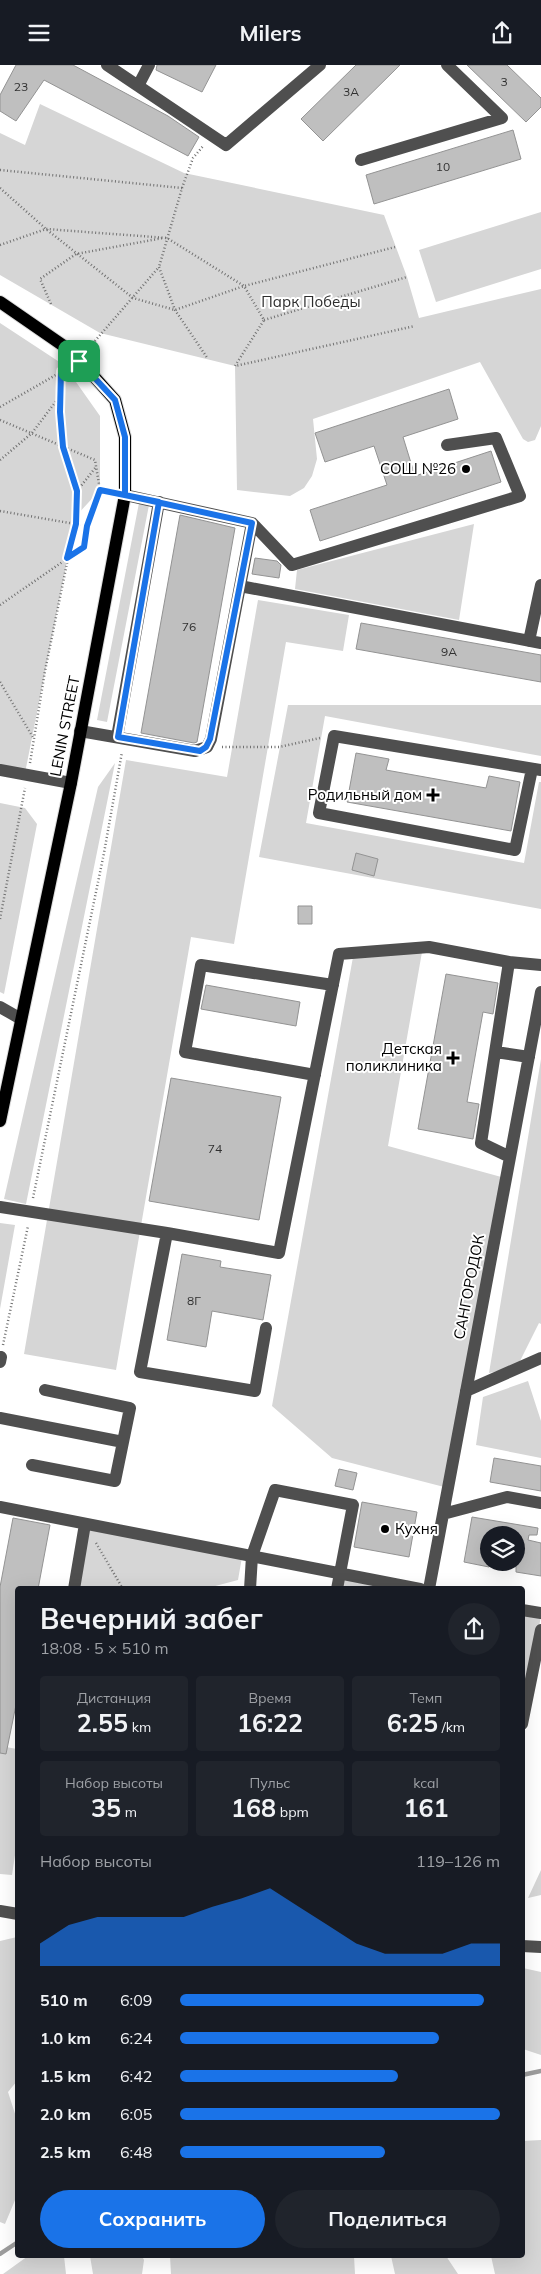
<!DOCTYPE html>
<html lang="ru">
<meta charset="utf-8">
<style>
:root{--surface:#171b24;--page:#20242c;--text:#f1f3f6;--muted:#9ea1a6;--accent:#1a73e8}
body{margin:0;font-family:Mulish,sans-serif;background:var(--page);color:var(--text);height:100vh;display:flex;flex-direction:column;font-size:19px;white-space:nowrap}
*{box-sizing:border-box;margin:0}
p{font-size:16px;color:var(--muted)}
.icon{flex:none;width:28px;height:28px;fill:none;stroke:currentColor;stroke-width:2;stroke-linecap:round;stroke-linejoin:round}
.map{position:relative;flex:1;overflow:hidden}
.side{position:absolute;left:15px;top:1521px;width:510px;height:672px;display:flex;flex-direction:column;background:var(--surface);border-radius:5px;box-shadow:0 5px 20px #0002}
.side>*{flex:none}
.fabs{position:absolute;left:480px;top:1461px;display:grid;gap:10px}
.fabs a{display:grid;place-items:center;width:45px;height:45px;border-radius:50%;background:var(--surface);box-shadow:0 5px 20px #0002;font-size:25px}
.pin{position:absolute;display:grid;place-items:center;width:42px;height:42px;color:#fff;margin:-21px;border-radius:10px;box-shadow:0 2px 8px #0006}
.round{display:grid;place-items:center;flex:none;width:52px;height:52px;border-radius:26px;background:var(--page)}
.head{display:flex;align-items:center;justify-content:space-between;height:85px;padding:0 25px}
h1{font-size:28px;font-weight:700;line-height:38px}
.figures{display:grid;grid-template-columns:repeat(3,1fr);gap:8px;height:85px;padding:5px 25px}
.figures div{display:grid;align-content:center;border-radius:5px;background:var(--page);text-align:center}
.figures b{font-size:25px;font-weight:700}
.figures small{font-size:14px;font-weight:400}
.figures p{font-size:14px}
.chart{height:140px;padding:10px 25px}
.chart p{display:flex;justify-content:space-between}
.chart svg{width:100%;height:90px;margin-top:5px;fill:var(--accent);opacity:.7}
.primary-button{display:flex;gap:10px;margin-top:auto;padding:10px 25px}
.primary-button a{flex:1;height:58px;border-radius:30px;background:var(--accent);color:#fff;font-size:20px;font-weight:700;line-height:58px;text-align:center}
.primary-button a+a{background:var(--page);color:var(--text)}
ul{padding:0 25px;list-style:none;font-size:16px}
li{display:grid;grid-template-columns:80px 60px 1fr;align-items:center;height:38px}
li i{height:12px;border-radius:6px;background:var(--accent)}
header{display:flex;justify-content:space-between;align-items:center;height:65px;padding:0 25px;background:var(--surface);font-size:22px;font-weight:700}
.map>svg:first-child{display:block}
.green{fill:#d6d6d6}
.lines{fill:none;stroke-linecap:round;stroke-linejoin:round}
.stream{stroke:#9d9d9d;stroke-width:4.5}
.building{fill:#bfbfbf;stroke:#939393}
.major-casing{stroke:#dbdbdb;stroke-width:14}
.path{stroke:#717171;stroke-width:2.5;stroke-dasharray:1 2.5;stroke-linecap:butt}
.minor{stroke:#4f4f4f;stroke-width:12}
.major{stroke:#000;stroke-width:12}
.route-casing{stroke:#fff;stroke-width:10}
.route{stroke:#1a73e8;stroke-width:6}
.poi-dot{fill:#000;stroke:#fff;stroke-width:2}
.labels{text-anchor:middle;stroke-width:4;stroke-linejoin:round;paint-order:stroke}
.number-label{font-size:12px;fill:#303030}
.park-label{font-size:15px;fill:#2d2d2d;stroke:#fff}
.poi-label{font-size:15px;fill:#000;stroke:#fff;text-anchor:end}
.street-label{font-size:15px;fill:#000;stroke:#fff}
</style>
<header><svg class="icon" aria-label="menu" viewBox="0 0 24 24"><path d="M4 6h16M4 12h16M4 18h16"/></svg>Milers<svg class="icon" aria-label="share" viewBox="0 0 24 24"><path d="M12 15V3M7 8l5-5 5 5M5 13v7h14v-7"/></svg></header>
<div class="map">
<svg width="541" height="2209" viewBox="0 0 541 2209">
<rect width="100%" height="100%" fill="#fff"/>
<!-- green -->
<path class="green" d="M40,39l144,69 200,42 23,62 12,41 122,-29v137l-6,14 -7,2 -5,-3 -43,-77 -167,57 4,40 -5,17 -8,12 -14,8 -53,-6 -2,-124 -135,-33 -100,-58v-142l25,12z
M541,147v57l-105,33 -17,-52z
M0,258l64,42 36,51v74l-24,26 -51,257 -25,-5z
M139,438l10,2 -42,217 -10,-2z
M474,459l-15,96 -164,-31 2,-19z
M258,535l91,15 -6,36 -57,-9 -52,302 -43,-7 -75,433 -92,-16 102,-594 101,17z
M288,640h253v51l-216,-40 -19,107 218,40 15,-81h2v127l-282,-52z
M115,698l-89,441 -22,-5 94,-412z
M0,738l25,5 12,16 -33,170 -4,-2z
M422,887l-34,194 117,32 -57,310 -116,-30 -60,-52 81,-449z
M541,994v265l-2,-1 -22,44 -28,6z
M0,1158l15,2 -15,84z
M528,1316l13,40v37l-65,-13 7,-48z
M88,1463l154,29 -4,23 -34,9h-126z
M340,1511l64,13h-66z
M522,1547l19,4 -15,80 -4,-1z
M0,1681l17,3v93l-5,33 -12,-1z
M541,1805v25l-13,3z
M17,1872v144l-9,11 9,28 1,73 -13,31 -5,-2v-281z
M523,1903l18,4v83l-18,-6z
M541,2075v134h-46l-4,-18h31l1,-115z
M28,2191h36l2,18h-63z
M90,2191h52l2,4 -2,14h-49z
M170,2191h184l1,18h-184z
M391,2191h55l12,18h-63z"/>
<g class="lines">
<!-- stream -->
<path class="stream" d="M522,2010l19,-4
M0,2189l18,-12"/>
</g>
<!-- building -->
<path class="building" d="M16,0h57l95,51 31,21 -11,19 -144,-76 -28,41 -16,-10v-16z
M157,0h59l-14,27 -46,-22z
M356,0h44l-77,76 -22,-22z
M467,0h40l34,33v9l-15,15z
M513,65l8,29 -147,45 -8,-29z
M449,324l9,30 -55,18 12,39 76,-25 10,31 -181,59 -10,-31 77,-25 -13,-39 -49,16 -10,-29z
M180,450l55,13 -38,214 -3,1 -53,-10z
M255,493l22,3 4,4 -2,13 -27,-4z
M361,558l180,32v27l-185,-33z
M356,688l33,6 -3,11 100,18 3,-12 31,6 -9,49 -164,-29z
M356,788l22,6 -4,17 -22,-6z
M298,841h14v18h-14z
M446,909l52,9 -5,31 -10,-2 -16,90 12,2 -6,35 -55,-10z
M206,920l94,17 -4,24 -95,-17z
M171,1013l110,19 -22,123 -110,-19z
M182,1189l39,7 -1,6 51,8 -8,45 -51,-9 -6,36 -39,-7z
M494,1393l47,8v25l-51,-9z
M339,1404l18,4 -4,17 -18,-4z
M362,1437l55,10 -8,45 -55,-10z
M472,1452l66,11 -1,7h-8l-1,5 13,3v33l-25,-4v-37h-27v32l-25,-5z
M13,1453l37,7 -12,64h-20v106l-12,59 -6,-1v-166z"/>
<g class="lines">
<!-- major casing -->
<g class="major-casing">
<path id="major" d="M0,237l71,49 44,49 10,37v58l-54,288 -71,338"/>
</g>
<!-- path -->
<path class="path" d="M0,105l182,18 -23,79
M0,123l46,41 87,69 42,12 69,-24 151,-39
M182,123l11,-30 11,-13
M0,180l46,-16 121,9 77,48 20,34 -29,46 180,-40
M51,239l-11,-25 36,-25 87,-16
M264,255l143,-43
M88,284l71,-82 16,43 33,49
M61,299l-1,48 3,35 14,44 19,-24
M0,342l68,-39
M0,355l95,40 5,30 11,2
M0,395l32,-27 28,-37
M0,446l87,15
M0,540l84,-58 3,-21 13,-36
M0,617l34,57
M222,682h57l41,-9
M30,698l15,-92 30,-147 2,-33
M0,854l25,-131
M33,1133l71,-345 18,-101
M3,1280l25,-119
M96,1478l27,46"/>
<!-- minor -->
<path class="minor" d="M107,0l119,80 94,-80
M138,21l11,-21
M361,95l141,-42 -55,-53
M252,458l40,42 228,-69 -24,-58 -49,7
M240,521l301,57
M529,576l12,-56
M80,666l115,20 12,-4 4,-8 41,-216 -127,-28
M117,672l42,-235
M532,704l-17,81 -196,-37 15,-77 207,34
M0,705l71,13
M0,942l21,12
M496,987l33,5
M315,1010l-130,-23 16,-87 132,20
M510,1092l-29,-14 28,-181 32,3
M0,1142l167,26 112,20 60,-299 90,-7 80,15
M167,1168l-27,139 115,19 11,-63
M0,1297l1,-5
M466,1326l75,-33
M0,1353l123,24
M32,1400l83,16 15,-73 -85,-18
M0,1442l420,82
M443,1449l64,-17 34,6
M74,1524l11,-65
M250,1524l2,-33 23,-66 78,15 -16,84
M429,1524l112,-597
M522,1545l19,3
M522,1659l19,-94
M0,1846l18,3
M522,1881l19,1"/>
<!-- major -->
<use href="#major" class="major"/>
</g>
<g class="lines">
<!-- route casing -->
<g class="route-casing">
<path id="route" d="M79,296l-18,10 -1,41 3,35 14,44 -1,33 -9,34 17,-11 3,-21 13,-36 59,12 -41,235 82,14 6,-4 4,-8 42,-216 -127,-28v-58l-10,-37 -36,-39"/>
</g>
<!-- route -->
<use href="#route" class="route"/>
</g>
<!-- markers -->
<g class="poi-dot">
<circle cx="466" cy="404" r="5"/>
<path d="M430.5 722.5h5v5h5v5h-5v5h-5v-5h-5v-5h5z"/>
<path d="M450.5 985.5h5v5h5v5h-5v5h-5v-5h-5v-5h5z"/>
<circle cx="385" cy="1464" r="5"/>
</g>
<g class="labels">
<!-- number labels -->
<g class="number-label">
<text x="504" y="21">3</text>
<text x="21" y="26">23</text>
<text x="351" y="31">3А</text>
<text x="443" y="106">10</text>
<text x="189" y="566">76</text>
<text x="449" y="591">9А</text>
<text x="215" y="1088">74</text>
<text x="194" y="1240">8Г</text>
</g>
<!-- park labels -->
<g class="park-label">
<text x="311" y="242">Парк Победы</text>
</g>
<!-- poi labels -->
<g class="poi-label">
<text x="456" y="409">СОШ №26</text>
<text x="422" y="735">Родильный дом</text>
<text x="442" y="989">Детская<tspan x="442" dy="17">поликлиника</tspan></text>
<text x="395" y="1469" text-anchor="start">Кухня</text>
</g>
<!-- street labels -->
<g class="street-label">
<text transform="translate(65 661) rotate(-79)" y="5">LENIN STREET</text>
<text transform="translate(469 1222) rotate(-79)" y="5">САНГОРОДОК</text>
</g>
</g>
</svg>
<div class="fabs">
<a><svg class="icon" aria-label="layers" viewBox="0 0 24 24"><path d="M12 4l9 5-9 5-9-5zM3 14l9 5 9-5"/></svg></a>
</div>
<div class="pin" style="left:79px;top:296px;background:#1e9e55"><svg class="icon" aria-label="arrive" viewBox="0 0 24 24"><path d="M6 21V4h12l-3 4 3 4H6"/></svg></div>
<section class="side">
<div class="head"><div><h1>Вечерний забег</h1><p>18:08 · 5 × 510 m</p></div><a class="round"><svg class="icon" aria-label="share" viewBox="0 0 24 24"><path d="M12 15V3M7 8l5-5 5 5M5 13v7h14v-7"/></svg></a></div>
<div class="figures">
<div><p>Дистанция</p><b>2.55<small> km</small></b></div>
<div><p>Время</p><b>16:22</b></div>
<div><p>Темп</p><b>6:25<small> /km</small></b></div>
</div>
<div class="figures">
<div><p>Набор высоты</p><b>35<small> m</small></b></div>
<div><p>Пульс</p><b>168<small> bpm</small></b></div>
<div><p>kcal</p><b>161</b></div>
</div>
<div class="chart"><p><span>Набор высоты</span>119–126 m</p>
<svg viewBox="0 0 160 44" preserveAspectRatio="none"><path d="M0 44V33L10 24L20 20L30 20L40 20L50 20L60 15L70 11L80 6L90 15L100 24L110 33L120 38L130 38L140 38L150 33L160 33V44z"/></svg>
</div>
<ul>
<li><b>510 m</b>6:09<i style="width:95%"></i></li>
<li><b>1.0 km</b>6:24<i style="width:81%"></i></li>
<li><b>1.5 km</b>6:42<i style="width:68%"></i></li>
<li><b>2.0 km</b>6:05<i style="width:100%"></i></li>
<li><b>2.5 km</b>6:48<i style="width:64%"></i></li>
</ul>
<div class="primary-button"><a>Сохранить</a><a>Поделиться</a></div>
</section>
</div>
